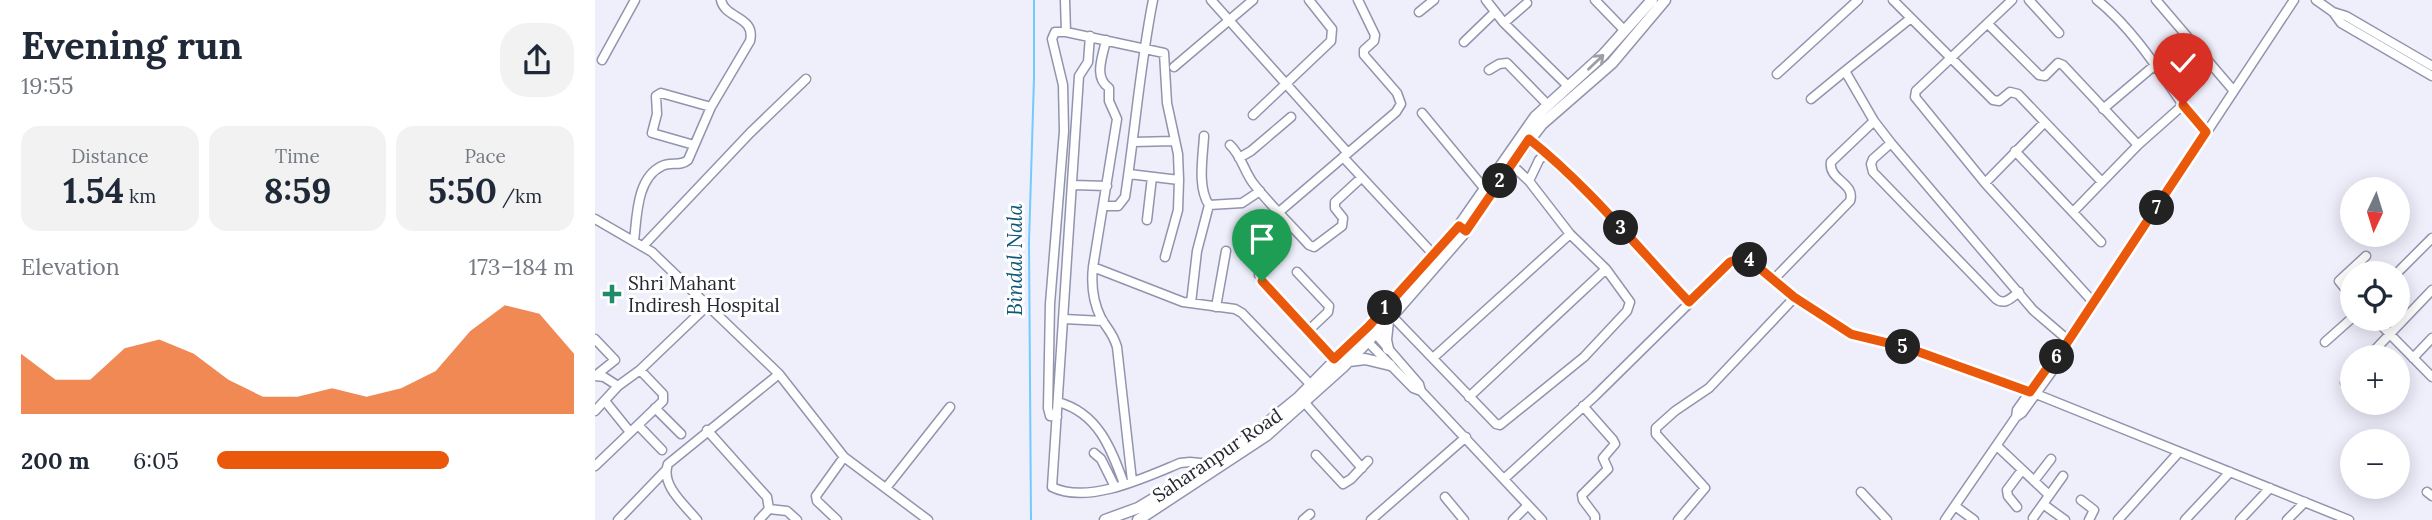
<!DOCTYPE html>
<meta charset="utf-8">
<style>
:root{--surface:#fff;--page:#f2f2f3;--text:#1f2937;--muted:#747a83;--accent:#ea580c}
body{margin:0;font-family:Lora,serif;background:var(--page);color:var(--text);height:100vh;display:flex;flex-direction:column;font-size:26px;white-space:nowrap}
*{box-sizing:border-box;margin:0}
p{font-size:23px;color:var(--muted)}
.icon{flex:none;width:38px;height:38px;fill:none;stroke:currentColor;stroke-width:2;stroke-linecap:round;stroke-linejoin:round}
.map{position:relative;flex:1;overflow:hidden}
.sheet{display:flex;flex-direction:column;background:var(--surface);width:595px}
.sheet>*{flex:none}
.needle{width:46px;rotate:184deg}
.buttons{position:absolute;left:1745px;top:177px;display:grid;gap:14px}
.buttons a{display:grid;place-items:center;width:70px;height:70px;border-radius:50%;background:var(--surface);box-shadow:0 4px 18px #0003;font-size:35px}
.pin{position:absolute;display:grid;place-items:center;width:60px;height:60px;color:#fff;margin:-72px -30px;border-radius:50% 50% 50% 0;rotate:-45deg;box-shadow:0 0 7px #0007}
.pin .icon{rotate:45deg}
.km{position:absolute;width:35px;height:35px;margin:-18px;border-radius:50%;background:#222;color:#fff;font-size:19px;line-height:35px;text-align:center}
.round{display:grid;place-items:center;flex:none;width:74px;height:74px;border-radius:28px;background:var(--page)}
.headline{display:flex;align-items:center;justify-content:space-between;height:119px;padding:0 21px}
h1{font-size:38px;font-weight:700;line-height:52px}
.figures{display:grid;grid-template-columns:repeat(3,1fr);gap:10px;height:119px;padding:7px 21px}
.figures div{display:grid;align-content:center;border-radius:18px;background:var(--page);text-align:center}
.figures b{font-size:35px;font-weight:700}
.figures small{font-size:19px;font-weight:400}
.figures p{font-size:19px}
.chart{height:196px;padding:14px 21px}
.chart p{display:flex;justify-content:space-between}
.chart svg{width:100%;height:126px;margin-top:7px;fill:var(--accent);opacity:.7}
ul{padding:0 21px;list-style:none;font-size:23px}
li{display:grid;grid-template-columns:112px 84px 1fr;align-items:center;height:52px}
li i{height:18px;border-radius:9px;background:var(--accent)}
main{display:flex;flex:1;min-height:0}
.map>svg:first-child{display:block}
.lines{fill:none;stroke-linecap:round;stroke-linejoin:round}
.stream{stroke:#70cbfe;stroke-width:2}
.minor-casing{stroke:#9194ad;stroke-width:11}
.major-casing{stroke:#9194ad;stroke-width:13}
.minor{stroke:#fff;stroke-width:8}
.major{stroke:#fff;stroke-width:10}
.oneway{stroke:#9d9ea2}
.route-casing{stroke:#fff;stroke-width:14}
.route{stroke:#ea580c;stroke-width:9}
.poi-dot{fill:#208b69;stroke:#fefefe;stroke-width:2.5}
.labels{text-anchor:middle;stroke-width:6;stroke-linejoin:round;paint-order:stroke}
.poi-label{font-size:19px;fill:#262731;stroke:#fefefe;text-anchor:start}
.street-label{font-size:19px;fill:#262731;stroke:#fefefe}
.water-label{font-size:21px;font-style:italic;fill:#10587a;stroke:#fefefe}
</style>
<main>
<section class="sheet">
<div class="headline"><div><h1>Evening run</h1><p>19:55</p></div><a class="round"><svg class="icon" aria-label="share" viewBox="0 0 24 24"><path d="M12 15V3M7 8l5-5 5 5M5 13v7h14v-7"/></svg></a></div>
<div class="figures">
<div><p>Distance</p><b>1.54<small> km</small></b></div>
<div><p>Time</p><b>8:59</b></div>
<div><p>Pace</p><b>5:50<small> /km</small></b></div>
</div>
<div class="chart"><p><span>Elevation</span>173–184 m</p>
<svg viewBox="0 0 160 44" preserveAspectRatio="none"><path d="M0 44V23L10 32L20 32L30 21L40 18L50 23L60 32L70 38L80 38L90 35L100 38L110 35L120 29L130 15L140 6L150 9L160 23V44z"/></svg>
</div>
<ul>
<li><b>200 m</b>6:05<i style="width:65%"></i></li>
</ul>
</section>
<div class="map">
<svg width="1837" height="520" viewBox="0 0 1837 520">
<rect width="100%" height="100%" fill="#eeeffb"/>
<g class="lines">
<!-- stream -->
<path class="stream" d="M436,520l-2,-278 5,-164v-78"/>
<!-- minor casing -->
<g class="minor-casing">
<path id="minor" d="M470,0l1,32 98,21 3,50 11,51 1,26 -1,30 -13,47
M616,0l136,152
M891,0l18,23 65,64
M1000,0l30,31
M1298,0l100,100 6,1 11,-9 8,2 84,88
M1417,0l-96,91 -1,6 70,86 109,120
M1434,0l30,33
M1561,0l77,90
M1721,0l17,12 8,11 91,53
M824,12l15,-12
M1738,12l13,4 86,50
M1316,18l-66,53 29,50 17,22 142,167 35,30
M909,23l23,-20
M1393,24l51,51 6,1 13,-13 5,2 75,80
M495,36l-2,26 -9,14 -27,411c36,18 94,-10 128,-24l10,-1 21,2
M511,40c-3,16 -13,37 3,48v13l8,18 -24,148c-2,18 0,35 8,51 6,11 12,15 16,29l15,134
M869,42l31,-30
M7,60l33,-60
M579,67l79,-67
M894,70l10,-6 8,-1 41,42
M1182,74l81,-74
M1216,99l34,-28
M1588,105l23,27
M1508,109l52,-44
M827,113l62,75
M658,115l78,-74 1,-12 -23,-29
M609,136c-1,21 -7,51 5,69l33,-2 18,-12
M934,139l55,51 105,112
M538,142l41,-1
M1296,143l-18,16 -2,5 2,8 123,127c9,7 16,-2 23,-7
M99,145l-42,-12 5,-19 -1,-18 5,-3 50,14
M635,145c11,10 14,26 23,38 17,22 37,41 56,62l5,2 28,-21 1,-8 -8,-10v-6l26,-24
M1420,151l86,91
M748,157l90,97
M644,158l12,-7 40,-34
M534,174l50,6
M934,181l10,-21 7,-7
M1390,183l59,-60
M478,185l34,1
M508,206h15l7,-9c10,-65 15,-132 28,-197
M684,212l117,-100 5,-8 -4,-11 -33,-38v-5l10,-9 1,-6 -17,-35
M1478,212l65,-67 45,-40c-25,-36 -51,-77 -86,-105
M0,219l57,33 127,122 65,83 84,63
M552,220l5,-43
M39,241c3,-23 2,-63 28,-75 9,-5 18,1 26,-6l23,-53 39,-66c6,-25 -25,-22 -29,-41
M48,246l107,-113 56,-54
M498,267l90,35 52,7 7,4 69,72
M668,267l-4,8 3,5 72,79
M702,272l32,34 -1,6 -20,19
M1802,273l35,-35
M1179,279l76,-78c6,-18 -22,-21 -19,-39l43,-41
M1757,297l-13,-16 27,-25
M596,303l6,-52 12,-46
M621,307l10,-56
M797,316l104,108 4,1 84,-68 43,-46 3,-9 -24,-33 -36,-35 -41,-53 -18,-17
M1779,318l58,59
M469,319l39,2
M778,331l46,53 2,7 121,129
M0,339l20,21 -20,16
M770,339l48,49 8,3
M1730,342l27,-24
M1773,357l64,-67
M838,358l137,-124
M1818,358l19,-20
M0,376l9,1 14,9
M1750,383l7,-8
M874,397l137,-128
M10,401l25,31
M463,402c40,11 53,46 66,82
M710,403l57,65
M988,406l30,34 2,4 -12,14 5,11 -26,26 1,5 12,16v4
M60,408l26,26
M0,411l23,-25 22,-16 68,-65
M462,417l-7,-1 -2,-8 2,-104 14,-173 -1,-46 -11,-46 3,-7h11
M1421,417l1,-7 33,-46 5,-3
M43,425l24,25
M112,430l60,67 2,12 -10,11
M1402,446l52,49
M499,453l7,6 14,28
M721,455l27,29 8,-5 17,-18
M0,466l68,-65v-7l-23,-24
M909,479l91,-83 135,-133 11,-5 10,3 44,36 56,37 54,13 131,47 313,126
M1439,481l17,-22
M291,488l64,-81
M1266,492l26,28
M1832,492l5,4
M850,497l19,23
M1486,500l13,10 -5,10
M1448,504l22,16
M1360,506l19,14
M1422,507l-9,-11 -1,-6 15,-20
M174,509l18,2 10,9
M1438,518l30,-42
M23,520l48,-50
M102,520c-12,-15 -37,-35 -29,-56l111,-90
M242,520l-20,-19 -1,-5 28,-39
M708,520l7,-6
M776,520l95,-83
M918,520l15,-15
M1083,520l27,-32 -49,-54v-6l19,-17 34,-23 86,-91
M1350,520l71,-103 6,-4 33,-46c1,-18 28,-48 39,-64l200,-303
M1523,520l61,-68
M1590,520l45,-48
M1645,520l30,-32
M1692,520l18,-18"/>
</g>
<!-- major casing -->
<g class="major-casing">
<path id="major" d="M793,321l-2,19 2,9
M754,361l16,-2 25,6
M510,520l33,-12 73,-44 45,-32 42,-34 71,-72 90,-100 76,-109 68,-62 49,-55
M543,520l129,-85 76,-68 49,-51 74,-85 45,-67 31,-40 70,-61 53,-63"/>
</g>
<!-- minor -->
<use href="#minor" class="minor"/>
<!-- major -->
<use href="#major" class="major"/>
</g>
<!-- one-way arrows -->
<defs><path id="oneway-shaft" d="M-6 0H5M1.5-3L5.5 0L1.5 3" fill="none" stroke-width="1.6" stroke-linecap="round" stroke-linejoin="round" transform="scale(1.75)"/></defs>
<use class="oneway" href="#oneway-shaft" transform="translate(1001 62) rotate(-44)"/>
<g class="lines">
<!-- route casing -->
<g class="route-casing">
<path id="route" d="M667,281l72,78 35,-33 90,-100 7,5 63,-92c59,47 108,108 160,163l41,-40 11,-4 10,3 43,36 57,37 54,13 125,45 20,-28 5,-3 151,-229 -23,-27"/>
</g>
<!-- route -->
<use href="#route" class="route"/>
</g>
<!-- markers -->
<path class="poi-dot" d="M13.5 283.5h7v7h7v7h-7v7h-7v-7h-7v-7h7z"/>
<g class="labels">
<!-- poi labels -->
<g class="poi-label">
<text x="33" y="290">Shri Mahant<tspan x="33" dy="22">Indiresh Hospital</tspan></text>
</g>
<!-- street labels -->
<g class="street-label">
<text transform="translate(622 455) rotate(-34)" y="7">Saharanpur Road</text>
</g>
<!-- water labels -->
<g class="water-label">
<text transform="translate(420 260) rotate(-90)" y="7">Bindal Nala</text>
</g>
</g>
</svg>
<div class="buttons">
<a><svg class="needle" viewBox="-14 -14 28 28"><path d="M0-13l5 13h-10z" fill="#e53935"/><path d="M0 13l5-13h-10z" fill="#747a83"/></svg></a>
<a><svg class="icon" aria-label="locate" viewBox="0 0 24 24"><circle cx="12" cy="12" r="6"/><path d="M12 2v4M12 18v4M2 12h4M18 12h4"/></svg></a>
<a>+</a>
<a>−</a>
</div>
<div class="pin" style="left:667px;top:281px;background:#1e9e55"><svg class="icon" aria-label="arrive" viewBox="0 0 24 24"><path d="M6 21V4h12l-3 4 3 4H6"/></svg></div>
<div class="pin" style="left:1588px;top:105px;background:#d93025"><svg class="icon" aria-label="check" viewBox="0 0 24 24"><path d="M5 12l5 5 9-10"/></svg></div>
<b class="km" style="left:790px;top:308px">1</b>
<b class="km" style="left:905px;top:181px">2</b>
<b class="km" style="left:1026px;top:228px">3</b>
<b class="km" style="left:1155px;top:260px">4</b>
<b class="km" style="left:1308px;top:347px">5</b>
<b class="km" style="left:1462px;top:357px">6</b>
<b class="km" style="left:1562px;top:208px">7</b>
</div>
</main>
